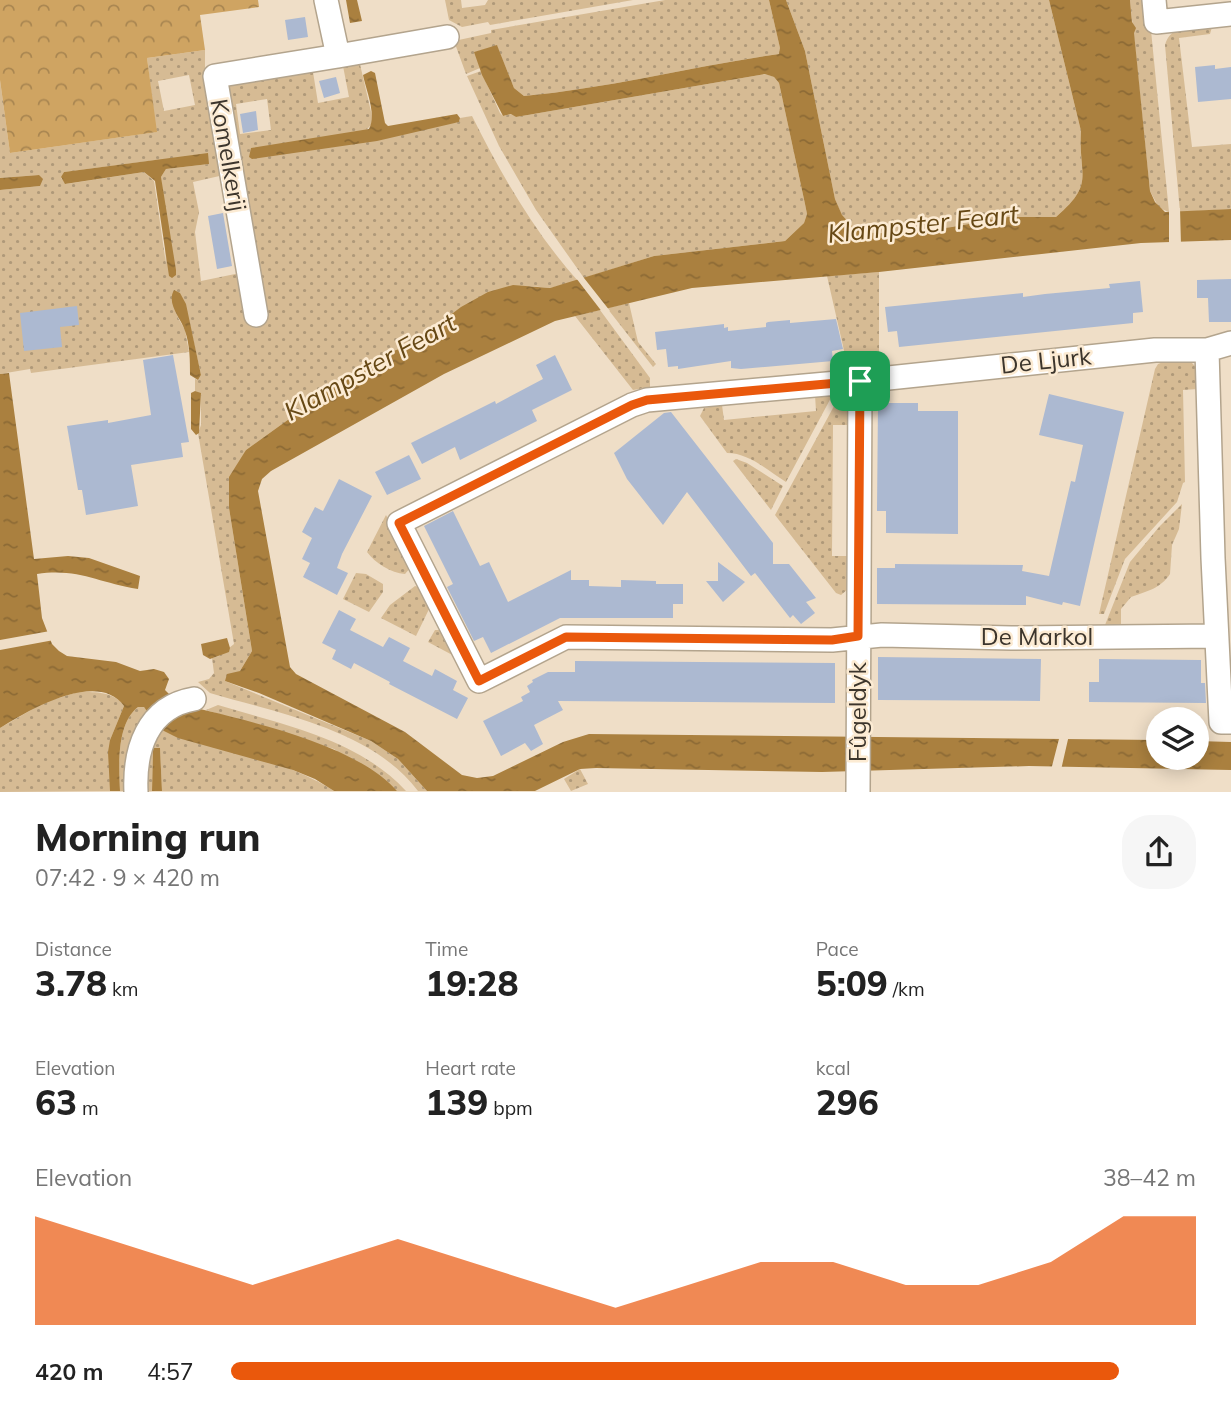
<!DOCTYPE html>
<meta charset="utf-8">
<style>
:root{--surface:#fff;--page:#f6f6f6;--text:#222;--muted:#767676;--accent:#ea580c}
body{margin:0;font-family:Mulish,sans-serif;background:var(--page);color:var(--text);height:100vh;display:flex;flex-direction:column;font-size:26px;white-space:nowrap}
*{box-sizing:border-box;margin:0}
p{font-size:23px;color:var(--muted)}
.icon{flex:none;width:38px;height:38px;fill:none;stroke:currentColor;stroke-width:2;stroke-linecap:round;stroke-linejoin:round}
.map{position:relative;height:792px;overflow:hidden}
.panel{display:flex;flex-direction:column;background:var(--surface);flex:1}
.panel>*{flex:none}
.fabs{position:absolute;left:1146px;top:707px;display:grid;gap:14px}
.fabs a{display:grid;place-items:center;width:63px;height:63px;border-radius:50%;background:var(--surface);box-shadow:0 4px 18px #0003;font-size:35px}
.pin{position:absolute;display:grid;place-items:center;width:60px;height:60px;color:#fff;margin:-30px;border-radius:14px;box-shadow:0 4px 10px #0006}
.round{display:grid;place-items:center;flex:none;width:74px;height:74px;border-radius:28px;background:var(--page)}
.headline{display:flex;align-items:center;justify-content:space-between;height:119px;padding:0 35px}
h1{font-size:38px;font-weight:800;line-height:52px}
.figures{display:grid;grid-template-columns:repeat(3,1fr);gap:10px;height:119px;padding:7px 35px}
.figures div{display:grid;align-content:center}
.figures b{font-size:35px;font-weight:800}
.figures small{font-size:19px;font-weight:400}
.figures p{font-size:19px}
.chart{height:196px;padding:14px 35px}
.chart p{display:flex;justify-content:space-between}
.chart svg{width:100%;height:126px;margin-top:7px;fill:var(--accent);opacity:.7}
ul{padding:0 35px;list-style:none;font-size:23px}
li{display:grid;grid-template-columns:112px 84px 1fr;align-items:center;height:52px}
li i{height:18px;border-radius:9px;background:var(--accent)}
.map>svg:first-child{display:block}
.grass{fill:url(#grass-dots);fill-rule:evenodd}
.forest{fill:url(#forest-crowns)}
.water{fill:url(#water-ripples)}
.pier{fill:#efdec7}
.building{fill:#acb9d1}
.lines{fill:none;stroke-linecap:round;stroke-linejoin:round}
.minor-casing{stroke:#b3a48d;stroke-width:26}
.minor{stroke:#fff;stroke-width:23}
.route-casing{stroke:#fff;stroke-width:14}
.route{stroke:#ea580c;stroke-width:9}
.labels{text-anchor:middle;stroke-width:5;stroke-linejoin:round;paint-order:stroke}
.street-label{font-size:24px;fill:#3c352c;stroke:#fcebd3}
.water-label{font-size:26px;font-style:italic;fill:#664815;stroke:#fcebd3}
</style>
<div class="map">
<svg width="1231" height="792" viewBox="0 0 1231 792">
<defs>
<pattern id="grass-dots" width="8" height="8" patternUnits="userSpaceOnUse" patternTransform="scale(1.75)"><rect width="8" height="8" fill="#d6bb94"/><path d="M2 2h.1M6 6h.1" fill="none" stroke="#af9979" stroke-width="1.8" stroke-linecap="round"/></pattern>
<pattern id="forest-crowns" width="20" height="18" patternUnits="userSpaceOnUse" patternTransform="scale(1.75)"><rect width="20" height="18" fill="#cfa462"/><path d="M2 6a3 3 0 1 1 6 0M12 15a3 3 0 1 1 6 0" fill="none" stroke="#a98651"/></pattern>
<pattern id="water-ripples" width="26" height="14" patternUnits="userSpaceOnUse" patternTransform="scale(1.75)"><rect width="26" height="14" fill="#aa803f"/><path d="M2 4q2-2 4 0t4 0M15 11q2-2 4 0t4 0" fill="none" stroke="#8c6a35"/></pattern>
</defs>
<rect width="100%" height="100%" fill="#efdec7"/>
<!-- grass -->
<path class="grass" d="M445,0h16l1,8 23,-3 3,-5h145l-143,25 -2,-3 -26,5 -13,-7z
M665,0h104l12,52 -2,2c-85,12 -169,34 -255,42l-10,-8 -17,-42 -22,6 5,16 -14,6 -12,-33 37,-8v-3z
M786,0h263l32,131c-3,45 15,52 -25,86h-48l-56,10 -56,7 -33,-2 -12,-7 -9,-9 -7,-17 -30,-148z
M1130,0h18l21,212 -10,-4 -9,-17z
M1212,27l-2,7 -31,4 13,109 39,-3v65l-51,3 -15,-167c6,-22 28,-17 47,-18z
M205,50v21l19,104 -31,7 6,30 -4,20 6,49 39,-8 -13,-183 4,-6 128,-24 13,56v8l-7,7 94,-9 1,-4 12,-2c29,58 62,116 106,165l-28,7 -19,-2 -100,45 -19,13 -24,9 -42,25 -100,72 -17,58 23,143 -12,20 -15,10 146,60 27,18 29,32h-9c-46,-61 -137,-77 -208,-98l-12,-11 11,-3 5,-6 -2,-15 7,-2 15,-12 -36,-211 3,-8v-31l-6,-3v-12l3,1 3,-5 -9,-41 -15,-18 8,14 4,22 -158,21 -1,-4 -30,5v-184l40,-4 -1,-11 -39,3v-98l10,73 146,-21 -9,-74zM343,66l6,31 -31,6 -5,-31zM189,75l6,30 -31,6 -6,-30zM267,99l4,31 -31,4 -4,-30zM156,160l53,4 -43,5 -5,8 5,87 -12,-83 -10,-9 -78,12 -5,-6 3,-6z
M481,71l19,42 3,3 9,-2 4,3 250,-43 8,3 5,6 26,121 2,10 -3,9 -19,18 -131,15 -70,22 -48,-68 -37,-64 -32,-70z
M879,272v93l-31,3 -21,-92z
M629,303l9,39 18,22 -3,3 -46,-59z
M600,310l50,68v9l-17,3 -58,-74z
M1166,361h24l7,7 1,21 -15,1 2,92 -2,1 -6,19 -52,57 -21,55h-5l56,-245 3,-5z
M833,394l-47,88c-19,-12 -37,-29 -59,-29l-27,-37 4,-8 18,-3 2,15 92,-9 -1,-16z
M840,395l9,10v20h-16l-1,131h16v33l-7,6 -5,-2 -61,-78z
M736,459l11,4 36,23 -12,24 -38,-49z
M1182,504l-3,25 -7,16 -2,29c-10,15 -23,17 -39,23l-10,12v16h-16l25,-63 29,-35z
M386,515l25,49v3l-6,7c-14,-1 -30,-11 -38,-22z
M356,573l10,1 17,10v8l-14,20 -26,-13z
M415,586l7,2 9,17 -15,31 -35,-18 9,-13z
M435,630h6l17,28 -30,-16z
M78,692c16,0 36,-1 46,14l-14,34v51l-110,1v-64l45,-26z
M218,705c66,20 140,34 188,86h-9l-63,-42 -128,-39z
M138,707h6l5,4 -17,80h-12c-1,-24 -4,-67 18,-84z
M160,729c54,16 128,32 174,62h-172l-2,-42 -7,-1 -1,43 -10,1 -1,-16z
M580,769l8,15 -17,7 -7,-12z"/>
<!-- forest -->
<path class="forest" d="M0,0h258l1,7 -59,8 5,35 -58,8 10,74 -147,21 -10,-73z"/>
<!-- water -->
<path class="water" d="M346,0h11l5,21 -12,2z
M769,0h17l19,51 30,148 7,16 9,10 12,7 33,2 56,-7 56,-10h48c40,-34 22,-41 25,-86l-32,-131h81l2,22 4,6 -2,5 16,158 5,11 10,10 66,-3v31l-90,3 -262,29 -187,16 -137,33 -111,53 -173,97 -9,8 -4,12 32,176 6,7 109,58 57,43 15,3 16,-2 70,-34 26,-8 569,6v18h39v-17l34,1v28l-202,-4 -207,6 -226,-4 -16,1 -45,22h-108l-29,-32 -27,-18 -112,-48 -34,-12 2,-7 13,-3 12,-20 -23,-143v-31l17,-27 100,-72 42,-25 24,-9 49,-37 27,-15 25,-7 37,3 104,-32 131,-15 19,-18 3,-9 -2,-10 -26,-121 -5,-6 -9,-3 -249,43 -5,-3 -8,2 -21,-41 -8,-23 23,-7 17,43 10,8c86,-8 170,-30 255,-42l1,-6z
M371,71l4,2 10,50 3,3 69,-12 3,4 -1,4 -82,19 -125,18 -3,-2 2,-9 118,-19c8,-14 -3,-39 -6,-54z
M208,153l1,11 -43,5 -5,8 15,93v5l-4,3 -3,-2 -14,-95 -11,-9 -79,12 -4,-7 3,-5z
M39,175l4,4 -3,7 -40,4v-12z
M174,290l6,3 6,11 15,71 -3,5 -8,-5c0,-14 0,-30 -5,-44 -4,-13 -19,-27 -11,-41z
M9,373l25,186 34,-3 21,2 51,18 -2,13c-40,-6 -59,-21 -101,-15l5,44 10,26 7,7 8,5 49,6 24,9 14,-2 10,3 5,7 -4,11 4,4 -4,6c66,18 186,39 232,91h-63l-19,-12 -22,-9 -115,-32 -18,-9 -16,-22h-6c-22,17 -19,60 -18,84h-10l-2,-39 2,-12 14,-34c-26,-37 -97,5 -124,22v-354z
M195,391l6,2 -2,40 -3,2 -5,-6v-36z
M227,638l3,10 -1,4 -19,7 -7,-4 -2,-11z
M153,748h7l2,43h-10z"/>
<!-- pier -->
<path class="pier" d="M1169,208h11l1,37h-12z
M583,277l1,1 26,33 -7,2 -27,-35z
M50,631l4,9 -54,10v-10z
M1060,735h9l-8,35h-10z"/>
<!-- building -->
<path class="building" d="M305,17l3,20 -20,3 -3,-20z
M1215,65v4l16,-2v32l-33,3 -3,-35z
M336,77l4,16 -16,5 -5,-17z
M256,111l2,19 -15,3 -3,-19z
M223,213l9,53 -15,3 -9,-53z
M1231,279v43h-22l-1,-24h-11v-18z
M1140,281l3,31 -10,1v10l-234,24 -2,-16 -9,1 -3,-25 138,-14v4l22,-3 65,-6 -1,-4z
M77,306l2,19 -19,2 2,20 -38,4 -4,-38z
M836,319l7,30 -11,2 1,10 -92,8 -10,-1v-7l-53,8v-3l-10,1 -2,-18 -9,1 -2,-18 69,-8v4l4,-1v4l38,-4v-4l2,-1 22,-2v3z
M173,355l16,87 -8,1 2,14 -52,8 7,41 -52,9 -4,-25h-4l-11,-64 41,-6v3l43,-8 -8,-55z
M555,355l17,35 -40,20 5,11 -77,39 -5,-13 -33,17 -11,-21 84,-42 1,3 47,-25 -7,-14z
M1049,394l75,18 -44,194 -17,-4 -1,3 -36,-9v9l-149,-1v-36h18v-4l128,1 -1,6 27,5 22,-95 4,1 8,-37 -44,-10z
M878,403h40v8h40v123l-72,-1v-22h-9z
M671,412l102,131v21h16l27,34 -10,4 9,11 -14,11 -8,-9 -3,3 -35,-45 -4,3 -64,-84 -24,33 -36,-46 -13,-26 50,-40z
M409,455l12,24 -34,16 -12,-23z
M339,479l33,17 -30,58 -5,14 11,5 -11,22 -34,-18 7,-14 -8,-4 10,-21 -10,-6 13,-25 8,4z
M453,511l27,55 9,-4 19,40 63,-32v10h18v6l32,1v-7l35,1v3h27v20h-10v14h-113l-69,35 -8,-16 -9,4 -27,-54 6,-3 -29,-58z
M718,562l27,20 -22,20 -17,-21h12z
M339,610l17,9 -6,11 33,17 6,-10 21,11 -7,13 29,15 3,-7 22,12 -4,9 15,8 -11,21 -68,-35 1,-2 -36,-19 -3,6 -19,-10 4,-9 -14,-7z
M878,657l163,2 -1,42 -162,-1z
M1099,659l102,1v23h4l1,20 -117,-1v-20h10z
M575,661l260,2v40l-277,-2 5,9 -29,15 9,19 -12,7 -6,-8 -24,13 -18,-35 40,-20 -2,-4 9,-5 -3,-6 6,-4 -1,-2 16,-8h27z"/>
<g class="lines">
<!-- minor casing -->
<g class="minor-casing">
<path id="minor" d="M1154,0l2,22 75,-8
M338,56l109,-19
M256,315l-41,-239 123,-20 -12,-56
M1207,350l6,208 8,164h10
M1216,636l-205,2 -129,-3 -50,5 -266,-3 -87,44 -80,-158 233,-118 15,-5 213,-19 295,-31h52l24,-7
M136,792c-2,-42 11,-85 58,-93
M858,792l2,-411"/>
</g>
<!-- minor -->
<use href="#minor" class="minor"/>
</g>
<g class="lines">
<!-- route casing -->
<g class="route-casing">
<path id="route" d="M860,381l-2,255 -26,4 -266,-3 -87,44 -80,-158 233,-118 15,-5z"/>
</g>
<!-- route -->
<use href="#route" class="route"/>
</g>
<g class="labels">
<!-- street labels -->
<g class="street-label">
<text transform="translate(228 155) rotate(80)" y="8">Komelkerij</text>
<text transform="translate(1046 361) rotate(-6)" y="8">De Ljurk</text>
<text x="1037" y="645">De Markol</text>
<text transform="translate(858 712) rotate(-90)" y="8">Fûgeldyk</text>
</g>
<!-- water labels -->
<g class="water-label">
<text transform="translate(923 224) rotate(-6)" y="9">Klampster Feart</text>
<text transform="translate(370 367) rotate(-29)" y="9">Klampster Feart</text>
</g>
</g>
</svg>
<div class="fabs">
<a><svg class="icon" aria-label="layers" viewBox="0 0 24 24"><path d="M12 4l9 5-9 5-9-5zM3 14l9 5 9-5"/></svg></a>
</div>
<div class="pin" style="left:860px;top:381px;background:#1e9e55"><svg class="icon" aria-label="arrive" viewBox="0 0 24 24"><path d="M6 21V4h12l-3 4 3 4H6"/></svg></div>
</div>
<section class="panel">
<div class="headline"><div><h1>Morning run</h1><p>07:42 · 9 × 420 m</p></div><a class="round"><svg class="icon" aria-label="share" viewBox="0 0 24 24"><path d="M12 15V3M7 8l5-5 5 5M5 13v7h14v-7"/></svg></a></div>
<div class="figures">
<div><p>Distance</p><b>3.78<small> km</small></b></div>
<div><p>Time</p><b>19:28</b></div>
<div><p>Pace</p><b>5:09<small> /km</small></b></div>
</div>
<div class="figures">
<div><p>Elevation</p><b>63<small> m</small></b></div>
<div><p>Heart rate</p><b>139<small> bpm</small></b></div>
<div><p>kcal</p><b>296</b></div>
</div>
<div class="chart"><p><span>Elevation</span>38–42 m</p>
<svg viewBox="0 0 160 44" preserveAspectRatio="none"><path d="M0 44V6L10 14L20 22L30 30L40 22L50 14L60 22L70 30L80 38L90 30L100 22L110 22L120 30L130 30L140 22L150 6L160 6V44z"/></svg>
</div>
<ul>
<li><b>420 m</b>4:57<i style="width:92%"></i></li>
</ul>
</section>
